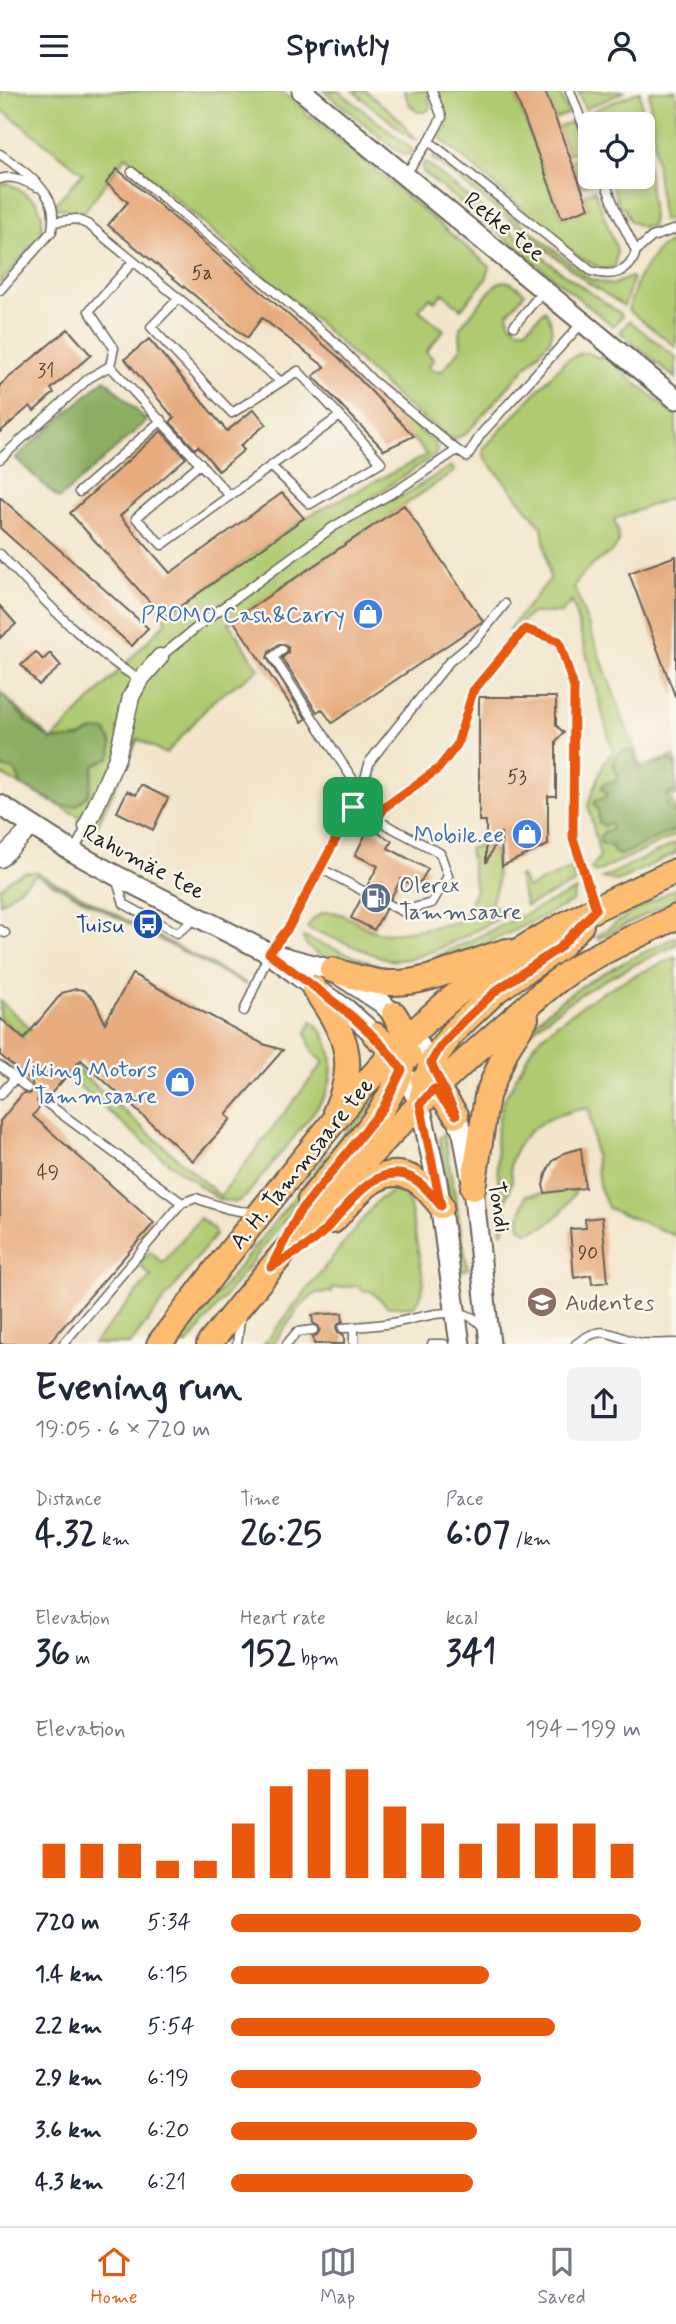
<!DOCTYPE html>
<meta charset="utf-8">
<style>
:root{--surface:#fff;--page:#f2f2f3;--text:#1f2937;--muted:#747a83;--line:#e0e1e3;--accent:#ea580c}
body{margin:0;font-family:Mynerve,sans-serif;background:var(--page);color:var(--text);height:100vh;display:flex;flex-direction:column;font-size:26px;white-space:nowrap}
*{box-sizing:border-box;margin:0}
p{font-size:23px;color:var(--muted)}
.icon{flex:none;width:38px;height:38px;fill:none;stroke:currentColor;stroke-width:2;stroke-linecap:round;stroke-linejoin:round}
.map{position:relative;height:1253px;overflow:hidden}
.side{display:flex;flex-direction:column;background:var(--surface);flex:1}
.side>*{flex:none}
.controls{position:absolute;left:578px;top:21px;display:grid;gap:14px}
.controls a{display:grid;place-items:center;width:77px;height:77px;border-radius:10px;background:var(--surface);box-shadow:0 4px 10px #0003;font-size:35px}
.pin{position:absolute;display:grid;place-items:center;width:60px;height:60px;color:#fff;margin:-30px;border-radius:14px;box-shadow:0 4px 10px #0006}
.round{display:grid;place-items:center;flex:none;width:74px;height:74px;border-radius:10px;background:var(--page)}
.summary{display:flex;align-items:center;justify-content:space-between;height:119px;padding:0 35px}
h1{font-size:38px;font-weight:700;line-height:52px}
.figures{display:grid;grid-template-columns:repeat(3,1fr);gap:10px;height:119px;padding:7px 35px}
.figures div{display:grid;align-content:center}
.figures b{font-size:35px;font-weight:700}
.figures small{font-size:19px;font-weight:400}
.figures p{font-size:19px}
.chart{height:196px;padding:14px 35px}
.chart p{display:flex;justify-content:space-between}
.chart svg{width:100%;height:126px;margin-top:7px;stroke:var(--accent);stroke-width:6}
ul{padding:0 35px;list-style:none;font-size:23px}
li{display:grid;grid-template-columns:112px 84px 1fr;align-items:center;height:52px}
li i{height:18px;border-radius:9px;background:var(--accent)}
header{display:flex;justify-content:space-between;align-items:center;height:91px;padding:0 35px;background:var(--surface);font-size:32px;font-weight:700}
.tab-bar{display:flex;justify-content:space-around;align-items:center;height:98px;border-top:2px solid var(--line);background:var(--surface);font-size:19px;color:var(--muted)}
.tab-bar a{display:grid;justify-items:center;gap:4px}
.tab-bar .active{color:var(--accent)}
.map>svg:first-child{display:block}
.green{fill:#afca70;stroke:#667346;stroke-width:2}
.forest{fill:#8bae62;stroke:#54653f;stroke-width:2}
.building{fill:#e7ac7e}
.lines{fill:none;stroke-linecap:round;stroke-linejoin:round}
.service-casing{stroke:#676259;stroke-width:11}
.minor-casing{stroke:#676259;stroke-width:19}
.tertiary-casing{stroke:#676259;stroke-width:23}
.primary-casing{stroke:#676259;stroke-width:28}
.service{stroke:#fff;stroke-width:8}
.minor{stroke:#fff;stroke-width:16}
.tertiary{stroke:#fff;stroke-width:19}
.primary{stroke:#fdbc70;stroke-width:24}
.route-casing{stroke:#fff;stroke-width:14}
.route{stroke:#ea580c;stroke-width:9}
.labels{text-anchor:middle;stroke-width:5;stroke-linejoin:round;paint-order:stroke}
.number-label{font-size:19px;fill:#4f4034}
.street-label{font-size:23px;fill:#1c1c1c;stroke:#fbf7ec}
.shop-label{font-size:23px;fill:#366cbe;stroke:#fbf7ec;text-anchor:end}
.service-label{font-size:23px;fill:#4e5e75;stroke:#fbf7ec;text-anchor:start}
.transit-label{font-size:23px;fill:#164399;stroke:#fbf7ec;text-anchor:end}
.education-label{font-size:23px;fill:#785e54;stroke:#fbf7ec;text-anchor:start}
</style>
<header><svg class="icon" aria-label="menu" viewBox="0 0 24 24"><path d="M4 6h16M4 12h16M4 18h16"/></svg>Sprintly<svg class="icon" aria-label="person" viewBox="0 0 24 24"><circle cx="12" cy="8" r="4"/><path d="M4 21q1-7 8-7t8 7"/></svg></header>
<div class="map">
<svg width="676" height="1253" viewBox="0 0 676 1253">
<rect width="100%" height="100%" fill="#fbf7ec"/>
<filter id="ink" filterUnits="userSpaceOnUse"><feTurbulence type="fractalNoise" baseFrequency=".0143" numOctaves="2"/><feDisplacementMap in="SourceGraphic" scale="14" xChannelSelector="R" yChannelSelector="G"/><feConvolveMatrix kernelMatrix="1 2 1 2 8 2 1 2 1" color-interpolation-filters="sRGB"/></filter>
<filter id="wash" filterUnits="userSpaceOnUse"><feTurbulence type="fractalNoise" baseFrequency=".00686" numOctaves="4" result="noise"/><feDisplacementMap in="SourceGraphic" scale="28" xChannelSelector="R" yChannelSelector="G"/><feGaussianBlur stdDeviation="1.57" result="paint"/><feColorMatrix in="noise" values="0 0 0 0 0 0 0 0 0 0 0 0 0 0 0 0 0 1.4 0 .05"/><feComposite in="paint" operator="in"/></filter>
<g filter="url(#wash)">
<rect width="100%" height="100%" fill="#f2e5ca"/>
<!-- green -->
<path class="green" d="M0,0h281l25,21 2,5 3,-1 178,150 -2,12 -26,31 -18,-16 -8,9 -5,-5 -11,13 25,20 -18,22 8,7 -6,8 4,3 10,1 19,-23 -1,-21 35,-42c12,-9 20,0 30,8l-17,20 1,9 9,7h8l19,-19c7,9 8,18 5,30l-84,94 -12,5 -6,-2 -46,-35 -81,-77 -195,-169 -42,56 -32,-5 31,-34 -83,-65z
M324,0h15l74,59 -2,4 -6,1 -10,-6z
M353,0h13l29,24 21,24 -5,-1z
M404,0h23l4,16 -5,5h-9l-8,-8z
M438,0h76l48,127 27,-10 -5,-13 10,-5 23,60 -2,17 -13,2 -23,-12 -138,-118 -2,-3 7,-9z
M559,0l9,23 -13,5 -10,-27z
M578,0h48l-41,18z
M640,0l13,127 -2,8 -9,1 -12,-6 -5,-13 -5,-1 -11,-30h33v-53h-51l-4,-11z
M649,0h27v82l-2,1 2,6v37l-11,4 -3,-2 -1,-10z
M571,31l9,27 -11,5 -11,-27z
M583,64l9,28 -11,3 -10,-26z
M439,66l151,122 22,6 19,-8 2,2 -9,27 -37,-24 -155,-124z
M425,71l136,110 60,42 1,2 -9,10 -190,-154 -1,-6z
M9,92l28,19 5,14v18l-42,50v-100z
M676,150v106l-48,-37 11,-34 21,-29z
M629,230l47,36v22l-56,-47z
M581,262h8l10,5 3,-3 74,61v80l-62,23c11,31 2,28 -20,45 -8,5 -14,14 -20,22l67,181 33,-11 2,6v33l-6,2 6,13v25l-81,38 -4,-5 9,-12 -12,-51 17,-45 8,-8 -41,-151 -11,12h-30l-18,18 -5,-1 42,-51 -8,-52 -57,-69 -2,-9 82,-88z
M373,302l62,50 2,8 -2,4 -97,65 63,-23 50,-31 4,5 -226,152 30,46 -45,31 -48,54 -28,-15 -41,87 -97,-52v-82l52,48 115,-119 -3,-3 140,-100 123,-63z
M482,752l2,3 12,6 1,33 -6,19 16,10c-31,15 -85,50 -119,46l-81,-32c4,-8 11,-15 21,-16 17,-1 30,14 45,19 18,6 68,-6 88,-10l15,-31 -7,-41z
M676,752v10l-59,28 -15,-3z
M572,777l3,15 -49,23 -8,-29 3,-1 6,12z
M25,781h11l210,111v2l-210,-110 -36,29v-16l12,-10z
M676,797v11l-78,40 -1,-3 31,-21z
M576,799l-4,12 -127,62 -34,10 1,-6z
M303,846l80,30 15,3 2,6c-22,-5 -95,-14 -97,-39z
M676,846v8c-52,24 -103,48 -146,88v-5c40,-42 95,-67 146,-91z
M676,866v279l-68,-28 -9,-23 -10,-77c-33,5 -65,16 -77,51 -3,8 0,13 0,21 0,7 -5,14 -6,21 -2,11 1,22 -3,32l-2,-2 -5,-93 3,-19 4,-17 31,-58 22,-20 37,-26 34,-19z
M0,910l220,195 104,-134 -11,-9 -7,-20 6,-12c21,17 25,50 13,74 -6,11 -15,21 -22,31 -19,24 -39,47 -58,71l-10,6 -17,-4 -53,-39 -165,-142z
M371,1009l3,5 -186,239h-10z
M444,1043l24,135 -6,2 -23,-133z
M577,1098c-12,20 -25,40 -51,43l-6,-5v-10l6,-22z
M394,1100l10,3 6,12 14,77 -4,15 -6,8 -26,1 -17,-16 -10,-1 -1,-4 -28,2v4l-16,1 -14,12 -29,39h-9l114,-144z
M200,1127l14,11 1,6 -85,109h-37l58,-68 -12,-11 11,-13 13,11z"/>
<!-- forest -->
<path class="forest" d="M105,288l42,42 -88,78 -44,-41z
M0,601l29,31 23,17 27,-2 15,-8 12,1 6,13 -1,13 -17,9 -5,28 -13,12h-14l-41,-21 -6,-15 -15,-3z
M625,659h7l7,19 5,1 25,-11 7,7v25l-8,3 -2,6 5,11h5v19c-20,6 -37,18 -56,25l-6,-2 -2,-6 -11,-4 -1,-7 5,-5 6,-1 1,-4 -2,-3 -6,3 -5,-3 -1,-13 -4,-6 3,-5 8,-1 2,-5 -6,-5 4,-5 11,-2 1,-8 -4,-11 6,-9z"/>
<g id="blocks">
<!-- building -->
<path class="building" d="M514,0h31l44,117 -27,10z
M117,78l221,188 76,79 -30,14 -71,-74 12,-9 -63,-49 -15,20 -139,-113 20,-23 -22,-19z
M68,238l23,26 -40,34 3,4 -20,18 -4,-5 -30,26v-47z
M149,248l78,92 27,-22 12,15 -26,22 4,4 -25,21 -21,-25 -3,3 -25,-27 4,-4 -49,-59z
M161,340l25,27 -66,58 50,57 112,-80 22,25 -140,100 -94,-105z
M0,406l148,131 -16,18 -132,-118z
M404,414l79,116 -151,102 -10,-14 -5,3 -35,-54 6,-5v-6l-4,-3h-5l-10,8 -2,6 39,61 -4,3 -69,-102z
M676,465v139l-1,1 -46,-123z
M0,515l16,18 -16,14z
M36,561l7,8 7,-7 11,13 -22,19 -18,-20z
M479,606h77v28l8,8 -8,8v55h-8v49l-46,21 -1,-34 -15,31v-42h-7z
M141,694l27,13 -15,32 -36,-18 10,-21 9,4z
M369,737l23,13 -4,7 40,21 -7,12 -9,4 -11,-6 -10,19 -8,2 -1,5 3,5 -11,20 -23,-12 11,-21 7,-4 -2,-7 11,-20 -23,-11z
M132,883l131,70 20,6 -57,65 5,4 -38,42 -112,-101 -32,36 -5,-2 -5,3 -2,4 3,5 -7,10 121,107 -106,121h-48v-223l23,-28 7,1 3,-6 -1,-6 -32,-27v-37l24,21 38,-46 14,-4 7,1 11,9 11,24z
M581,1057l4,40 -40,5 -2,-8 4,-14 6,-10 11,-8z
M602,1126l6,65 -16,2 -1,-9 -17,3 -4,-49 16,-1 -1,-9z
M342,1222l1,8 -4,2 -3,5 2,4 6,3v9h-30l-1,-7 4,-2 3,-5 -2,-4 -5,-3 -1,-8z"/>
</g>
</g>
<g filter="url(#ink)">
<use href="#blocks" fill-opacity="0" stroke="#676259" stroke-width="2"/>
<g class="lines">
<!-- service casing -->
<g class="service-casing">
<path id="service" d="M570,0l20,52
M429,50l162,130c21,6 39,3 45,-20l-19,-38 -14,-36
M0,63c17,12 47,32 52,53 2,7 1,17 0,24l-52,59
M132,81l203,170 37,38 85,70
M405,84l24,-34 13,-24 -10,-26
M0,88c13,-5 26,3 37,8
M53,131l23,-3 13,6 191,156
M636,160l16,-14 24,-8
M178,208l-27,28 81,86 66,-42 42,45
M514,235l29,-35
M110,275l120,130
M0,368l89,-81 21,-12 4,-18 -25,-37 44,-49
M201,372l-65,55 26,27c60,-43 119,-86 178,-129l41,46 -71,42 -39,-38
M79,401l83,-72
M0,463c44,46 86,93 140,126
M282,559l-9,7 88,135
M160,566l51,-41 122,-89 66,-38 58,-39 10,7 14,-23 102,-112
M353,716l24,13 8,-13 53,-38 19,-24 16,-54 52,-62 34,12 15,47 -1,150 22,69
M377,729l63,33 8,23 -16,27 -30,8 -14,-7
M74,760l13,-25
M320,777l43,23
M116,787l8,26 53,29 21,-16
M0,839l5,3
M244,920l25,-58 20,-26 72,-135 9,-31 79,-99 27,-22 29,-36
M0,975l15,12 -15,17
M15,987l12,10
M44,1010l138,102
M354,1236c13,-1 26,-2 38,-4 27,-4 74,-24 92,6
M343,1237l11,-1v17
M63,1253l119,-141 14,-5c20,7 35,14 57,14
M237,1253l3,-25
M287,1253l10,-12 16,-2
M432,1253h12
M576,1253c30,-23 35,-6 66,-1 11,1 23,0 34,0"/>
</g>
<!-- minor casing -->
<g class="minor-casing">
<path id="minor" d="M87,735l30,-68 14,-61 9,-17 20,-23
M0,768l33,-33"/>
</g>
<!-- tertiary casing -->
<g class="tertiary-casing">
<path id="tertiary" d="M302,0l374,308
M0,714l73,47 42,23 154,78 45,35 32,21 29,26 16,19 11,16 18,34 17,78 23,162
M276,864l56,15 50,33 30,30 25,41
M451,1013l12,29 10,55 17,156"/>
</g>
<!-- primary casing -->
<g class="primary-casing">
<path id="primary" d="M332,879c19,5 39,13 59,13 40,1 78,-22 116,-32
M314,897c29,43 46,70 22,122
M375,944l14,12 20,9
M423,989l20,17 13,18
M420,1012l11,-40 22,-31 44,-42 62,-42 22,-23
M473,1097l14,-92 20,-48 19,-30
M310,1109c31,-39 101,-109 95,-161 -1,-9 -6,-17 -11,-25
M333,1130c20,-22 46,-61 81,-42 11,6 19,18 27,27
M159,1253c51,-66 101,-132 154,-197 41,-51 82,-101 133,-144 67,-57 150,-96 230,-132
M209,1253c89,-112 184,-222 293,-316 26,-22 53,-49 83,-66 29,-17 61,-30 91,-45"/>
</g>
<!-- service -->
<use href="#service" class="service"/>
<!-- minor -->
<use href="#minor" class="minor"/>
<!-- tertiary -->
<use href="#tertiary" class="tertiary"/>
<!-- primary -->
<use href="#primary" class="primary"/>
</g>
</g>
<g class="lines" filter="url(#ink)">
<!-- route casing -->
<g class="route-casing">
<path id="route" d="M525,538l34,12 15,47 -1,150 23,71 -37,39 -62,42 -33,31 -24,26 -9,16 25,52 -22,-26 -14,15 21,102c-8,-9 -16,-21 -27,-27 -41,-23 -71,37 -97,59 -13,12 -32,20 -46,29l28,-54 84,-105 19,-38c-35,-50 -86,-80 -133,-117l20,-26 64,-120 24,13 8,-13 53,-38 19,-24 16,-54z"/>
</g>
<!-- route -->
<use href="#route" class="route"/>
</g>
<!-- icons -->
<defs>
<g id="shop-disc" transform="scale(1.575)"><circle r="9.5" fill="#3f7fe0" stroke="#fbf7ec"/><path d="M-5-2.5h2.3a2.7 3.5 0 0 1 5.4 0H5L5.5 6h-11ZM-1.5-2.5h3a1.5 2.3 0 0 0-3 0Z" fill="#fff"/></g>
<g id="fuel-disc" transform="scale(1.575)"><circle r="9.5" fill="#5c6f8a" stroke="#fbf7ec"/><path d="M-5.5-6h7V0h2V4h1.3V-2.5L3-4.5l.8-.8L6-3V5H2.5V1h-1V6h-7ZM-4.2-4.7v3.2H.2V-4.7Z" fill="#fff"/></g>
<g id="bus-disc" transform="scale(1.575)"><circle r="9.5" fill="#1a4fb4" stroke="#fbf7ec"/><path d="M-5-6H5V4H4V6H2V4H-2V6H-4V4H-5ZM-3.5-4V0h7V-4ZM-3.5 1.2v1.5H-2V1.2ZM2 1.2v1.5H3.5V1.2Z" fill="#fff"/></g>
<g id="school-disc" transform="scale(1.575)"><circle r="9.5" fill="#8d6e63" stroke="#fbf7ec"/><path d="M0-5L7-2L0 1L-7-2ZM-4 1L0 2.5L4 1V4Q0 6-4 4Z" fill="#fff"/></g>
</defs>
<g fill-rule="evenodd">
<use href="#shop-disc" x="368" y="523"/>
<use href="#shop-disc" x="527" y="743"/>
<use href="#fuel-disc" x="376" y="807"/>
<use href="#bus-disc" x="148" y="833"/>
<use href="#shop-disc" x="180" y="991"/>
<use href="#school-disc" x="542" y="1211"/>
</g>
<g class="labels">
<!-- number labels -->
<g class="number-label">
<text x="202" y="188">5a</text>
<text x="46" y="286">31</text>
<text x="517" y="692">53</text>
<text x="48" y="1088">49</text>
<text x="588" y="1168">90</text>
</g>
<!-- street labels -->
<g class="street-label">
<text transform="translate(505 135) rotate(39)" y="8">Retke tee</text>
<text transform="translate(144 770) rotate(28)" y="8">Rahumäe tee</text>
<text transform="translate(301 1072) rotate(-51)" y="8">A. H. Tammsaare tee</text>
<text transform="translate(500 1116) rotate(82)" y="8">Tondi</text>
</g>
<!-- shop labels -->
<g class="shop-label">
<text x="345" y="531">PROMO Cash&amp;Carry</text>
<text x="504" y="751">Mobile.ee</text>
<text x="157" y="986">Viking Motors<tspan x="157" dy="26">Tammsaare</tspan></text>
</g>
<!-- service labels -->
<g class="service-label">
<text x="399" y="802">Olerex<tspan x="399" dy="26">Tammsaare</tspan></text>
</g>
<!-- transit labels -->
<g class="transit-label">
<text x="125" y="841">Tuisu</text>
</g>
<!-- education labels -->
<g class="education-label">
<text x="565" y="1219">Audentes</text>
</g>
</g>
</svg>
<div class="controls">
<a><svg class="icon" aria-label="locate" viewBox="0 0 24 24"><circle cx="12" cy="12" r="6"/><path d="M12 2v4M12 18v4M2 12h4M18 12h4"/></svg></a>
</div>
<div class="pin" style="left:353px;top:716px;background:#1e9e55"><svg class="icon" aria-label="arrive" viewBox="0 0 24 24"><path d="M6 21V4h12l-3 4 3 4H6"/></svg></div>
</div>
<section class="side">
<div class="summary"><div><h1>Evening run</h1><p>19:05 · 6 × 720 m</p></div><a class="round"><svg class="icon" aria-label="share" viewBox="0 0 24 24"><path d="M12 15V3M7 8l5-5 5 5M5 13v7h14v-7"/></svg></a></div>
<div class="figures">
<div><p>Distance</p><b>4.32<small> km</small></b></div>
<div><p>Time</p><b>26:25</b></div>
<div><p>Pace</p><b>6:07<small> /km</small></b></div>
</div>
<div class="figures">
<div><p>Elevation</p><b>36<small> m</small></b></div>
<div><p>Heart rate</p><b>152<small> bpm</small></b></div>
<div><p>kcal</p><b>341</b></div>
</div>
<div class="chart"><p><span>Elevation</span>194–199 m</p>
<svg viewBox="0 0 160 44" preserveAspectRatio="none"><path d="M5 44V32M15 44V32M25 44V32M35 44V38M45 44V38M55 44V25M65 44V12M75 44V6M85 44V6M95 44V19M105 44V25M115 44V32M125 44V25M135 44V25M145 44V25M155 44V32"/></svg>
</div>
<ul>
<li><b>720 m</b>5:34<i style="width:100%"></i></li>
<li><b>1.4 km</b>6:15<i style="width:63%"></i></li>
<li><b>2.2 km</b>5:54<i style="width:79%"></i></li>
<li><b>2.9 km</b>6:19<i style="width:61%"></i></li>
<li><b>3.6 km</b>6:20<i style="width:60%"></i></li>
<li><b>4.3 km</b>6:21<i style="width:59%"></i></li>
</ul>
</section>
<nav class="tab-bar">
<a class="active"><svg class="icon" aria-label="home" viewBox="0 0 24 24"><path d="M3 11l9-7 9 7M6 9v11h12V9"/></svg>Home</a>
<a><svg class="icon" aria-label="map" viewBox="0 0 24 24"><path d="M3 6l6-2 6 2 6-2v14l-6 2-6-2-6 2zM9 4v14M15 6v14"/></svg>Map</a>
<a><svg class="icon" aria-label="saved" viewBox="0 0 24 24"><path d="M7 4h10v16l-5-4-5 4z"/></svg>Saved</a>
</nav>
